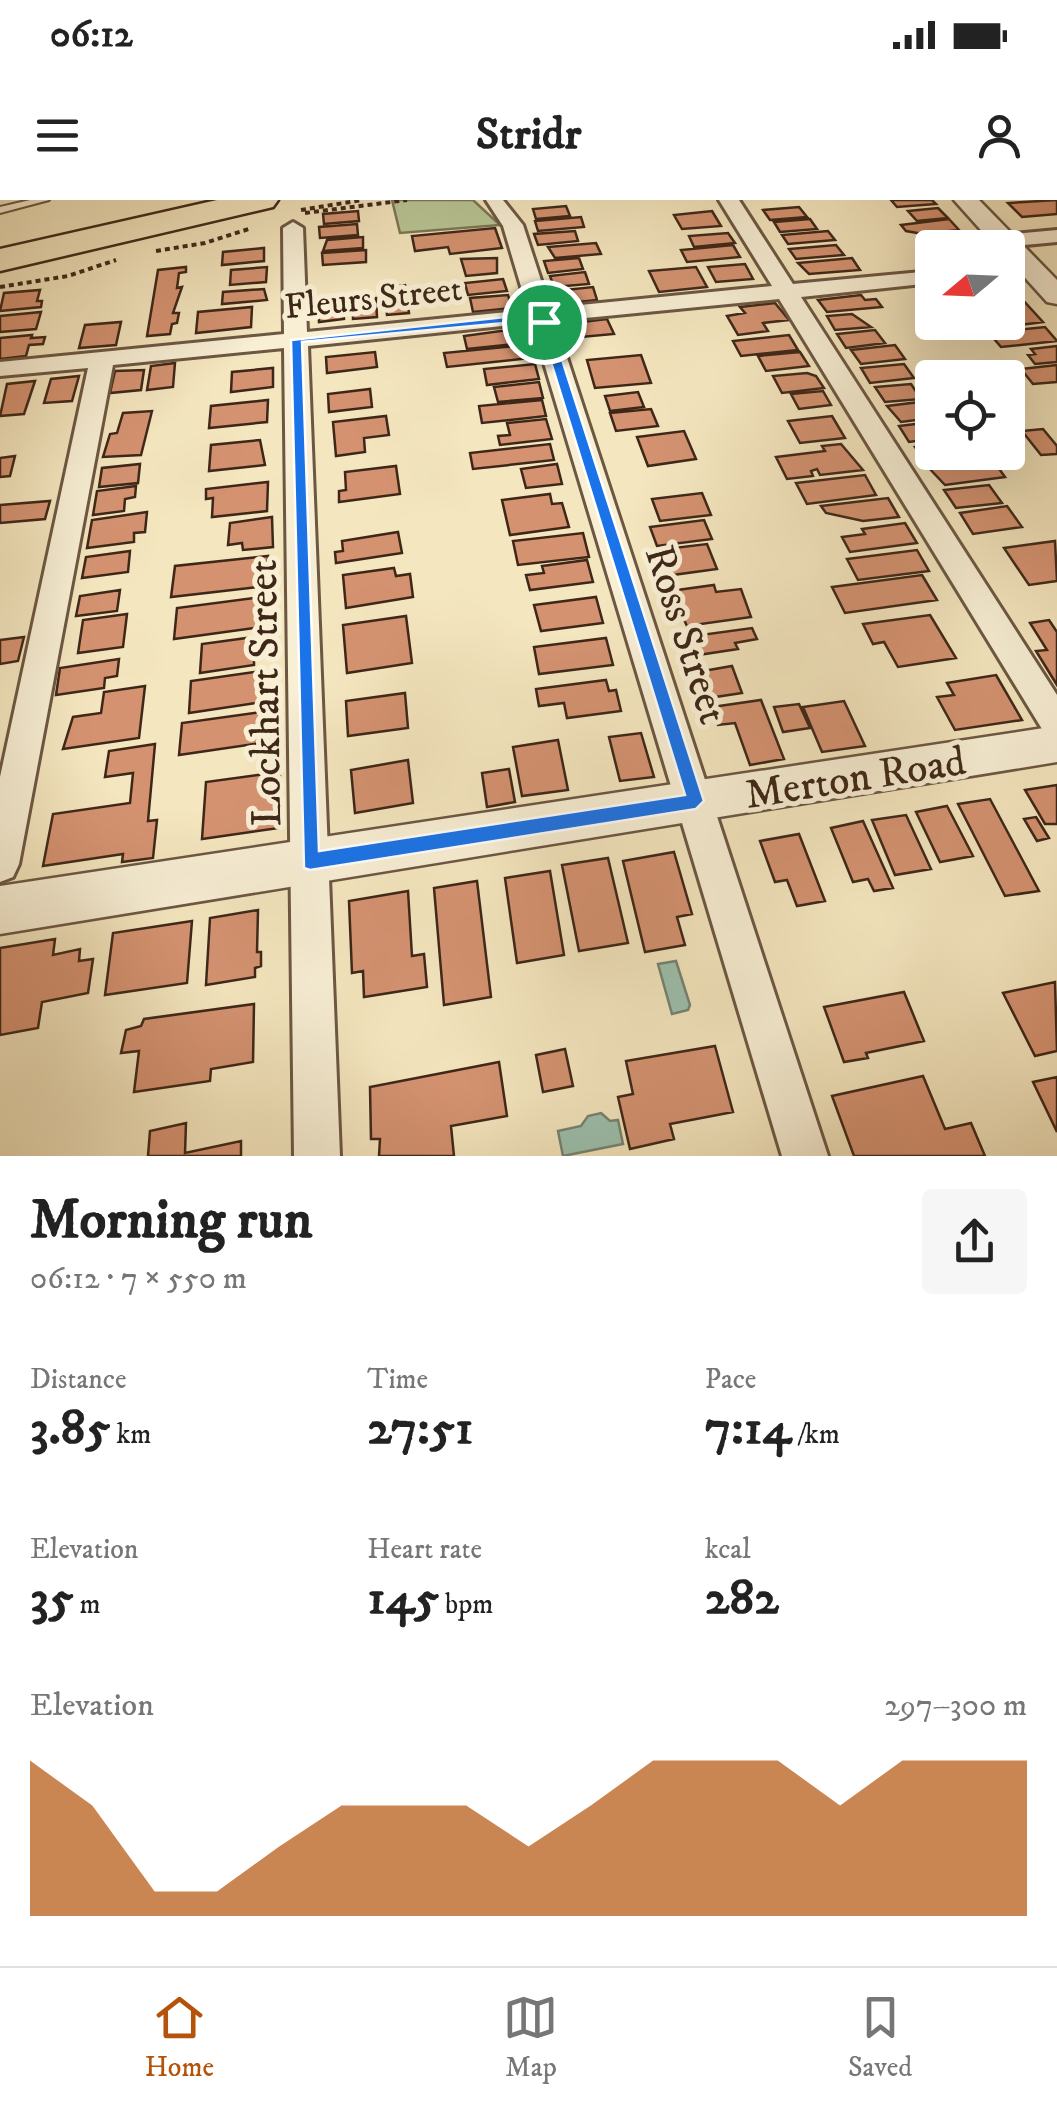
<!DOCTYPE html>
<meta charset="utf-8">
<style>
:root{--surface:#fff;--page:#f6f6f6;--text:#222;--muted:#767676;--line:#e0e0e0;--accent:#b45309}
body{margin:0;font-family:"IM FELL DW Pica",serif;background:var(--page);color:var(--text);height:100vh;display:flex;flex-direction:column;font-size:38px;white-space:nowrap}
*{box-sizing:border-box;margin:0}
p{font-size:32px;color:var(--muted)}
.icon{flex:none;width:55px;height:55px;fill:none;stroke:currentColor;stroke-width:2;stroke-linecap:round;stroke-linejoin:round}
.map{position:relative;height:956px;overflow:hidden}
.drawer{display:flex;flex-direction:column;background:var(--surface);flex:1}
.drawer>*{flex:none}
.needle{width:65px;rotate:251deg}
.controls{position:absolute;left:915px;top:30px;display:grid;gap:20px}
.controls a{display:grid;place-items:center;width:110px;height:110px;border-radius:10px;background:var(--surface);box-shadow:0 10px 40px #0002;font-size:50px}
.pin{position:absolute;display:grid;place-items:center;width:85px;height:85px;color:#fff;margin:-42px;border:5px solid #fff;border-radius:50%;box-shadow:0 2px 10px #0007}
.round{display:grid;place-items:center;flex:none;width:105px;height:105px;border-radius:10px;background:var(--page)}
.overview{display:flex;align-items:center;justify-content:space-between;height:170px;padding:0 30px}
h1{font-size:55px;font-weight:700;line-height:75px}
.figures{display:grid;grid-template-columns:repeat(3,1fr);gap:15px;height:170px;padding:10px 30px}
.figures div{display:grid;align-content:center}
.figures b{font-size:50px;font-weight:700}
.figures small{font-size:28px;font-weight:400}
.figures p{font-size:28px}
.chart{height:280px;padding:20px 30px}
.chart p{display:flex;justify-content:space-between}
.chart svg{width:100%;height:180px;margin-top:10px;fill:var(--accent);opacity:.7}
.status{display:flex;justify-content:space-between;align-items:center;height:70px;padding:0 50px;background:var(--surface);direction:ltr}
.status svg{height:28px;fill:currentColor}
header{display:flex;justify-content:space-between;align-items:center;height:130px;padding:0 30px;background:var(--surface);font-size:45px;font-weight:700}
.dock{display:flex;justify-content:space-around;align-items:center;height:140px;border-top:2px solid var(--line);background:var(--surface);font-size:28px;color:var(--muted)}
.dock a{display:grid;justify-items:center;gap:5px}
.dock .selected{color:var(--accent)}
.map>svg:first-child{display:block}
.green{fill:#b8c695;stroke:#7b7656;stroke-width:2.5}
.water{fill:#9cc0ae;stroke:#768372;stroke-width:2.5}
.building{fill:#d49271;stroke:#3e2718;stroke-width:2.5}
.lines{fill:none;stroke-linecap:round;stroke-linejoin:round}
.service-casing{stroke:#6c5742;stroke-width:4}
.minor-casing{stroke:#6c5742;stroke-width:6}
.tertiary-casing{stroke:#6c5742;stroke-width:5}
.motorway-casing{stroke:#3e2718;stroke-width:5}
.path{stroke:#3e2718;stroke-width:4;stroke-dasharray:5 4;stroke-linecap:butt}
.service{fill:#f8efd5;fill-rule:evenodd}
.minor{fill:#f8efd5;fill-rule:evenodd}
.tertiary{fill:#f8efd5;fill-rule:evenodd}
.motorway{fill:#f4e6bf;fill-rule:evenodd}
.route{fill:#1a73e8;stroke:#fff;stroke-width:2.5;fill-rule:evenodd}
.labels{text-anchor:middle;stroke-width:10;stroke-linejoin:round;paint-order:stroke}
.far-street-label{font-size:35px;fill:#3e2718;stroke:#f8efd5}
.street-label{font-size:42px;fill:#3e2718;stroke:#f8efd5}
</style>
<div class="status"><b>06:12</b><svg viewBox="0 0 49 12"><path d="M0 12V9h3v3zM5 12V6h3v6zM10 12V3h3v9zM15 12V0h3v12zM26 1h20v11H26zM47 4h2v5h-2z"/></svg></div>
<header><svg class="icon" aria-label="menu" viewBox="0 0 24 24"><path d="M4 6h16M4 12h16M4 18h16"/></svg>Stridr<svg class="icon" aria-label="person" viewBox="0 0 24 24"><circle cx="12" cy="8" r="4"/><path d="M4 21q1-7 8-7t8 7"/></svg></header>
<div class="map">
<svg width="1057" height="956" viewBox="0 0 1057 956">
<rect width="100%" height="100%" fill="#f4e6bf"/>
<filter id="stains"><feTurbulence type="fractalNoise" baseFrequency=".002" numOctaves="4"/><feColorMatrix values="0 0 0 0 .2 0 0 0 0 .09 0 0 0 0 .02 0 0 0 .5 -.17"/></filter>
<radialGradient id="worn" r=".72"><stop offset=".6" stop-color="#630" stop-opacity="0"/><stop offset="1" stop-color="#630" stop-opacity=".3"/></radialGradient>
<!-- green -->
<path class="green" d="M392,0h81l27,25 -100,8z"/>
<!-- water -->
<path class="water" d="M676,761l14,44 -2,5 -16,4 -14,-50z
M601,913l9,8 8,-1 5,24 -60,12 -5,-25 23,-5 7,-10z"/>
<!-- building -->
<path class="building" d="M891,0h41l4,4 -39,3z
M1057,0v14l-35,3 -14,-14z
M566,6l4,10 -34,3 -3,-10z
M799,7l8,10 -37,3 -7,-10z
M938,8l10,10 -31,3 -9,-10z
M358,11l1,10 -35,3 -1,-10z
M712,11l9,15 -39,3 -8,-14z
M581,17l3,10 -46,4 -3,-10z
M810,19l7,10 -37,3 -6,-10z
M949,19l10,11 -36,4 -17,-3 -5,-6z
M357,24l1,11 -38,3 -1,-11z
M495,28l7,20 -52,6 -2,-7 -33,4 -3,-15z
M575,31l3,10 -40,4 -4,-11z
M828,31l7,9 -47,4 -6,-9z
M728,33l7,10 -41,4 -5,-11z
M962,33l10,11 -44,4 -6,-7 6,-1 -3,-4z
M363,37v11l-40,3 4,-11z
M596,43l5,11 -46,4 -7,-11z
M733,45l7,12 -53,5 -6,-12z
M836,45l8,10 -48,4 -7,-10z
M264,48v13l-42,4 1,-13z
M366,50v12l-43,3 -1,-12z
M497,58v15l-31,3 -5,-17z
M579,58l4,11 -35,4 -4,-12z
M852,58l8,12 -51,4 -11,-11z
M745,64l8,15 -37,3 -8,-15z
M186,67v5l-7,1 -2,15 5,-1 -9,26h6l-2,10 -5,1 -2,10 -23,2 11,-66z
M267,67l-1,15 -36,3 1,-15z
M696,67l11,20 -48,5 -10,-21z
M585,72l4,12 -35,3 -4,-11z
M503,79l4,12 -39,4 -3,-12z
M405,85l4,28 -22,2 -3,-28z
M593,87l4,13 -37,4 -5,-13z
M264,89l3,11 -45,4 1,-12z
M40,90l-3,11h5l-1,6 -41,4 4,-18z
M508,95l4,13 -39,4 -3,-14z
M861,95l4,5 11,-1 6,8 -55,5 -9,-12z
M342,96l2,23 -25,3 -1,-23z
M376,98l1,19 -24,2v-19z
M1022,99l21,23 -45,6 -5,-6h15v-21z
M775,103l14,17 -26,3 5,8 -30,4 -11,-19 18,-3 -5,-6z
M252,107l-1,20 -55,6 2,-21z
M41,112l-5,17 -36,3v-16z
M852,114l19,13 -36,3 -8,-14z
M607,119l7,15 -44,4 -5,-14z
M121,122l-5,23 -37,3 6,-23z
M530,127l5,15 -68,7 -3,-13z
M1045,127l12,14 -56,6 -12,-14z
M875,130l10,13 -39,5 -9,-14z
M32,135l-1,3 14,-1 -2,7 -14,1 -3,11 -26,3v-21z
M789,135l9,15 -57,6 -8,-15z
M526,145l4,13 -83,9 -3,-14z
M895,145l10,14 -44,5 -10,-14z
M1057,146v16l-22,2 -7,-9 7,-1 -4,-5z
M375,152l2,15 -50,6 -1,-16z
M800,152l9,14 -43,5 -8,-15z
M641,155l10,28 -56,5 -8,-28z
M175,163l-2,24 -26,3 4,-24z
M535,164l4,15 -52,6 -3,-16z
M904,164l10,14 -44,5 -9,-15z
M1057,165v17l-24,2 -12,-15z
M273,168v19l-42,5 1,-20z
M144,170l-3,20 -31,3 5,-22z
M807,173l9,3 8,12 -42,5 -9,-17z
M79,176l-7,25 -28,2 7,-24z
M35,181l-11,33 -24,2 7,-32z
M539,182l4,16 -45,4 -4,-15z
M911,184l10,15 -36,3 -10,-15z
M370,189l2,18 -43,5 -1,-18z
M823,191l8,14 -32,4 -8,-15z
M638,192l6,15 -34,4 -5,-15z
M268,200l-1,22 -58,6 2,-22z
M542,200l4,16 -64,7 -3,-17z
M928,201l4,17 -31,4 -14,-16z
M651,209l7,17 -42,5 -6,-18z
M152,211l-11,44 -38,2 7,-23 7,-1 6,-20z
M386,216l3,19 -25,3 1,14 -29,4 -3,-34z
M832,216l13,22 -45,5 -12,-22z
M546,219l6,20 -52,6 -2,-9 12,-1 -3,-12z
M932,222v17l-23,3 -10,-16z
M1043,229l14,17v8l-16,1 -19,-24z
M684,231l12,28 -48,7 -11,-29z
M260,240l5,25 -56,6 2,-26z
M550,244l4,16 -81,9 -3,-16z
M841,244l22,26 -43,5 -3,-6 -6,2 2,5 -26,3 -11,-22 49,-6 -3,-5z
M932,245v7l53,1 -58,12 -12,-18z
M15,256l-5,20 -10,1v-19z
M992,259l13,18 -60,8 -17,-18z
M140,264l-2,19 -39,4 3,-19z
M557,264l5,20 -36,4 -5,-19z
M396,266l4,28 -61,8v-11l7,-1 -1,-18z
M865,275l11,20 -69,9 -11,-21z
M268,282l-1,29 -55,6 1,-19 -7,1v-10z
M989,285l13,18 -46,5 -12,-18z
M136,286l-1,11 -10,2 -1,12 -31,4 4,-24z
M702,293l9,22 -51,6 -8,-22z
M550,294l2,10 10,-1 7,24 -59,8 -8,-35z
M888,298l11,19 -36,4 -37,-8 -5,-7z
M50,301l-5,18 -45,4v-18z
M1007,306l15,21 -49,7 -13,-21z
M147,312l-2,20 -11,1v9l-47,6 5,-28z
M272,317l1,30 -30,3 -1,-7 -14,2 2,-22z
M704,320l8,19 -55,7 -7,-19z
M905,323l12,20 -67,9 -8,-15 23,-3 -3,-5z
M398,332l4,21 -66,10 -1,-11 8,-1 -1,-10z
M583,333l6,24 -71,8 -5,-24z
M1055,341l2,40 -28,4 -25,-37z
M707,344l10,25 -52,7 -8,-26z
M917,350l12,21 -71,9 -11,-21z
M130,351l-2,21 -46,6 4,-21z
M268,356l-1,30 -96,11 4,-31z
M587,360l6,22 -63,8 -4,-15 18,-2 -2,-7z
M394,368l2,8 14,-2 3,23 -67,11 -3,-33z
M922,375l15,25 -92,13 -13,-26z
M714,385l2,7 25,-3 10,28 -64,9 -17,-35z
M120,390l-3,21 -41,5 4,-20z
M261,397v30l-87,12 3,-31z
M596,397l7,26 -62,8 -7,-26z
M127,414l-4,33 -45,6 5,-33z
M930,415l26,43 -58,9 -14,-25 -11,2 -10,-20z
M406,416l6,47 -65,10 -4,-48z
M1049,420l8,12v53l-21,-34 11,-1 -17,-27z
M752,428l5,11 -22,4 3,6 -53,8 -6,-19z
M24,437l-6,24 -18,3v-24z
M254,437l1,7 7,-1 -1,14 -7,1v7l-54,8 2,-29z
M606,438l7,27 -74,9 -5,-27z
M119,459l-2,17 -12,2 -1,10 -48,7 4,-27z
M732,466l10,27 -40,6 -10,-26z
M262,471l1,31 -74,11 2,-32z
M996,475l26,45 -67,10 -18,-33 17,-2 -7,-12z
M606,480l3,11 7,-1 5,21 -54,7 -3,-15 -25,3 -3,-17z
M145,486l-6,52 -76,11 10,-32 28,-4 3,-21z
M405,493l3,35 -60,8 -2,-35z
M761,500l23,59 -34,6 -15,-42 -17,2 -6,-18z
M844,501l21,45 -43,6 -19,-45z
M799,504l11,24 -27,4 -9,-25z
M262,512l-1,31 -82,12 3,-32z
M641,533l13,44 -34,4 -11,-44z
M558,540l10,50 -46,6 -9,-49z
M155,544l-7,77 9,-1 -4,38 -31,4 1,-8 -80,12 10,-52 77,-11 3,-30 -28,4 4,-26z
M408,560l5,43 -58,10 -4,-43z
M509,569l6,33 -28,5 -5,-34z
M280,572l-1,56 -77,11 4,-57z
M1057,585v39h-12l-20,-34z
M990,599l49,92 -34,5 -47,-92z
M947,606l26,50 -33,6 -24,-50z
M906,615l25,54 -36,6 -23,-55z
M1036,617l13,21 -12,3 -13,-22z
M863,621l30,67 -19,3 -6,-12 -15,3 -22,-54z
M799,634l26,67 -28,5 -10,-26 -12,2 -15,-41z
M674,652l18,62 -15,3 8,28 -40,7 -22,-91z
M608,658l20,85 -49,8 -17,-86z
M550,671l14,84 -47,8 -12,-85z
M477,681l14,116 -47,8 -10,-117z
M408,691l4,65 12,-2 3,33 -63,10 -1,-26 -11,2 -3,-72z
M258,710l-1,42h4v14l-6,2v9l-49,8 4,-67z
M192,721l-5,62 -82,12 8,-62z
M55,739l-2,16 27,-6 -1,12 14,-2 -5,34 -46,9 -4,26 -38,7v-87z
M1055,782l2,69 -22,5 -32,-63z
M904,792l20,49 -58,12 2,5 -24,4 -20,-55z
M254,804l-1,58 -42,7 -1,12 -76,11 5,-41 -18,2 5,-23 15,-4 3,-7z
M715,846l18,66 -63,12 4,15 -44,10 -12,-52 15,-3 -7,-33z
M565,849l8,37 -30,6 -7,-37z
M499,862l8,54 -56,10 3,30h-75l1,-17h-9l-1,-52z
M923,876l22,53 26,-6 14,33h-131l-22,-60z
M1057,877v55l-24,-50z
M186,923l-1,30 56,-12v15h-93l2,-25z"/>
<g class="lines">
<!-- service casing -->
<g class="service-casing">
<path id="service" d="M30,0h19l-49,13v-6z"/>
</g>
<!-- minor casing -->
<g class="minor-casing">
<path id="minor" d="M486,0h17l20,25 27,83 222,-22 -53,-86h20l54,84 139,-13v12l-131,14 256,398v44l-12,-5 -266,-435 -224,22 273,835h-46l-250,-833 -224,23 32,810h-46l-10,-808 -171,17 -94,499 -6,13 -13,5v-105l88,-409 -88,8v-14l284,-28 -1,-106 10,-6 10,6 4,104 221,-22 -25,-84z
M1057,30v12l-53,5 -10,-6 10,-6z"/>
</g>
<!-- tertiary casing -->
<g class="tertiary-casing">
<path id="tertiary" d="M954,0h25l78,80v24l-10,-2 -39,-43v-11h-11z
M1057,526v36l-1057,172v-48z"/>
</g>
<!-- motorway casing -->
<g class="motorway-casing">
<path id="motorway" d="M217,0h61l-5,7 -273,64v-22z"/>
</g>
<!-- path -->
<path class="path" d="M301,10l61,-10
M305,13l102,-13
M156,51l49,-8 47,-15
M0,87l68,-11 48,-16"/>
<!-- service -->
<use href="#service" class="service"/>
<!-- minor -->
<use href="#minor" class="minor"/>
<!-- tertiary -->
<use href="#tertiary" class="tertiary"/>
<!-- motorway -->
<use href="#motorway" class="motorway"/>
</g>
<!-- route -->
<path class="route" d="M542,113l6,3 156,485 -8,8 -386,61 -6,-2 -13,-528zM538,120l147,475 -366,56 -17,-509z"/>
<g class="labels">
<!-- far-street labels -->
<g class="far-street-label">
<text transform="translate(373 97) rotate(-6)" y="12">Fleurs Street</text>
</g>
<!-- street labels -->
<g class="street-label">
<text transform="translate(688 434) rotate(72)" y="15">Ross Street</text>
<text transform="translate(263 493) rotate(-91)" y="15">Lockhart Street</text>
<text transform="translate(855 576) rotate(-9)" y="15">Merton Road</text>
</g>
</g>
<rect width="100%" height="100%" filter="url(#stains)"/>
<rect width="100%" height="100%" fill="url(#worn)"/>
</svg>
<div class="controls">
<a><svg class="needle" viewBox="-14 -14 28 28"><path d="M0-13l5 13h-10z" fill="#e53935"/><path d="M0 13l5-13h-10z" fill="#767676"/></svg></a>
<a><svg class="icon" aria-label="locate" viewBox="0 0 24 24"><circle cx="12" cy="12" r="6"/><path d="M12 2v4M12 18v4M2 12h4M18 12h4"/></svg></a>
</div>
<div class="pin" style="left:544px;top:122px;background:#1e9e55"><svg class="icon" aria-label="arrive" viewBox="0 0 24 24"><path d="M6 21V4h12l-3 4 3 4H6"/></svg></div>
</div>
<section class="drawer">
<div class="overview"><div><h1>Morning run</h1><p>06:12 · 7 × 550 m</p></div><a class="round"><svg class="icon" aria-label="share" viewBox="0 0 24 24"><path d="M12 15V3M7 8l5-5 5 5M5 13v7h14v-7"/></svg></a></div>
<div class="figures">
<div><p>Distance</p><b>3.85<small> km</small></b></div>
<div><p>Time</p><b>27:51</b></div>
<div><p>Pace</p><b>7:14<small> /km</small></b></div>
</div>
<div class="figures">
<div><p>Elevation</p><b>35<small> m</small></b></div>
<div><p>Heart rate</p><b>145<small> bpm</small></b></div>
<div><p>kcal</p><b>282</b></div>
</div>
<div class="chart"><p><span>Elevation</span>297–300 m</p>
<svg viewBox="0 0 160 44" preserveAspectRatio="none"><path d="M0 44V6L10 17L20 38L30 38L40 27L50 17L60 17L70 17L80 27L90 17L100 6L110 6L120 6L130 17L140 6L150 6L160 6V44z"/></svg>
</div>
</section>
<nav class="dock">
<a class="selected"><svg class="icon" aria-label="home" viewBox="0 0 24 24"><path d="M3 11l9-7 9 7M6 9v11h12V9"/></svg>Home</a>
<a><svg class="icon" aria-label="map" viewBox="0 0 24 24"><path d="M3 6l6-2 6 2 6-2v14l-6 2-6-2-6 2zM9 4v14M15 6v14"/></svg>Map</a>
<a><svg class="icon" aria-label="saved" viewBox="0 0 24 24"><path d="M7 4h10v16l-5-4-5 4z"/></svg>Saved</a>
</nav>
